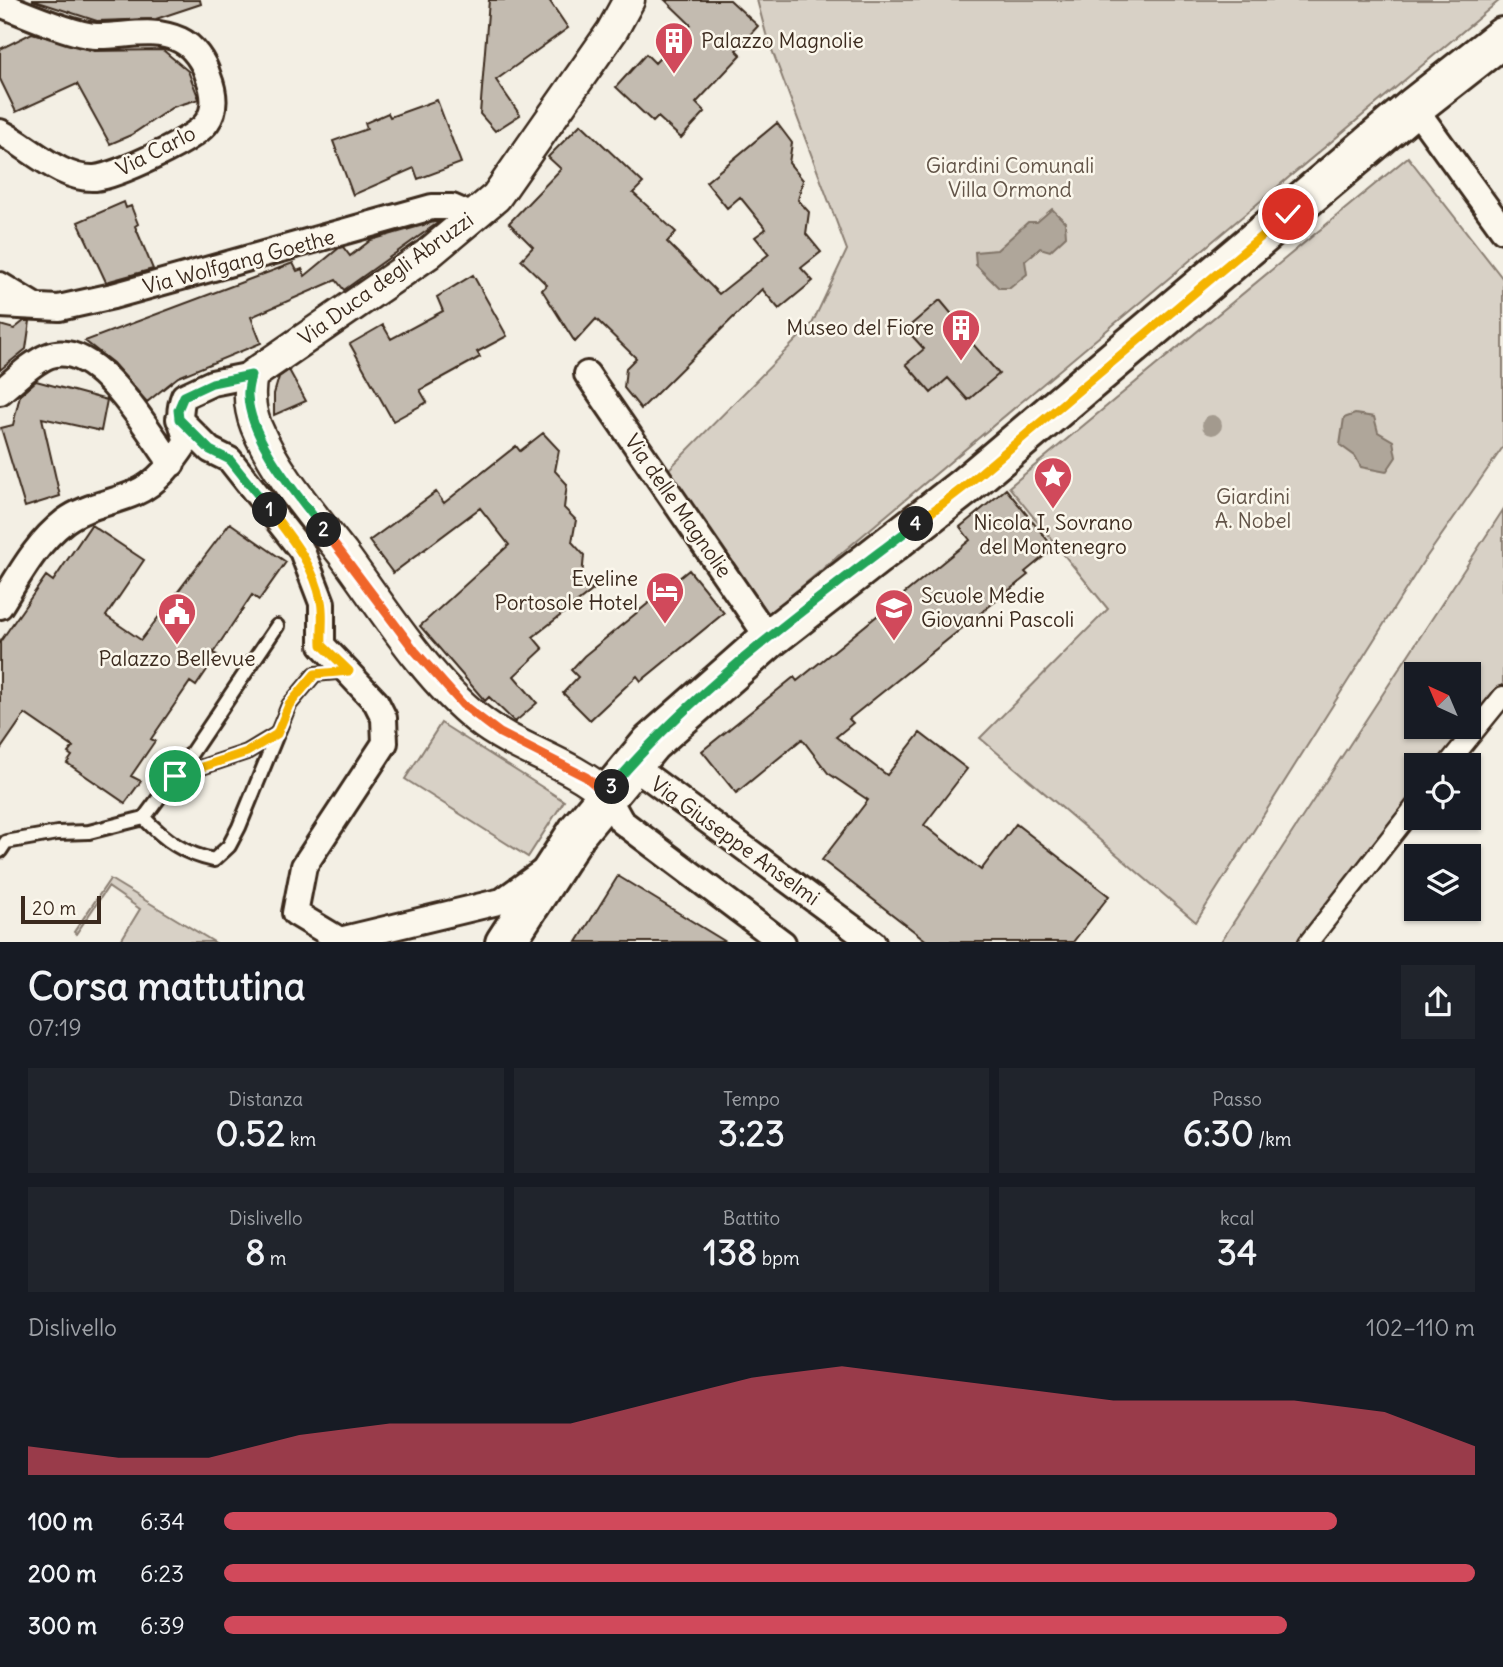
<!DOCTYPE html>
<html lang="it">
<meta charset="utf-8">
<style>
:root{--surface:#171b24;--page:#20242c;--text:#f1f3f6;--muted:#9ea1a6;--accent:#d1495b}
body{margin:0;font-family:Delius,sans-serif;background:var(--page);color:var(--text);height:100vh;display:flex;flex-direction:column;font-size:26px;white-space:nowrap}
*{box-sizing:border-box;margin:0}
p{font-size:23px;color:var(--muted)}
.icon{flex:none;width:38px;height:38px;fill:none;stroke:currentColor;stroke-width:2;stroke-linecap:round;stroke-linejoin:round}
.map{position:relative;height:942px;overflow:hidden}
.sheet{display:flex;flex-direction:column;background:var(--surface);flex:1}
.sheet>*{flex:none}
.needle{width:46px;rotate:316deg}
.controls{position:absolute;left:1404px;top:662px;display:grid;gap:14px}
.controls a{display:grid;place-items:center;width:77px;height:77px;border-radius:0px;background:var(--surface);box-shadow:0 2px 5px #0004;font-size:35px}
.scale{position:absolute;left:21px;bottom:18px;width:80px;box-sizing:border-box;padding-left:7px;border:4px solid #3b2a1e;border-top:0;font-size:19px;line-height:24px;white-space:nowrap;color:#3b2a1e;-webkit-text-stroke:5px #fbf7ec;paint-order:stroke}
.pin{position:absolute;display:grid;place-items:center;width:60px;height:60px;color:#fff;margin:-30px;border:4px solid #fff;border-radius:50%;box-shadow:0 2px 7px #0007}
.km{position:absolute;width:35px;height:35px;margin:-18px;border-radius:50%;background:#222;color:#fff;font-size:19px;line-height:35px;text-align:center}
.round{display:grid;place-items:center;flex:none;width:74px;height:74px;border-radius:0px;background:var(--page)}
.overview{display:flex;align-items:center;justify-content:space-between;height:119px;padding:0 28px}
h1{font-size:38px;font-weight:800;line-height:52px}
.figures{display:grid;grid-template-columns:repeat(3,1fr);gap:10px;height:119px;padding:7px 28px}
.figures div{display:grid;align-content:center;border-radius:0px;background:var(--page);text-align:center}
.figures b{font-size:35px;font-weight:800}
.figures small{font-size:19px;font-weight:400}
.figures p{font-size:19px}
.chart{height:196px;padding:14px 28px}
.chart p{display:flex;justify-content:space-between}
.chart svg{width:100%;height:126px;margin-top:7px;fill:var(--accent);opacity:.7}
ul{padding:0 28px;list-style:none;font-size:23px}
li{display:grid;grid-template-columns:112px 84px 1fr;align-items:center;height:52px}
li i{height:18px;border-radius:9px;background:var(--accent)}
.map>svg:first-child{display:block}
.green{fill:#d8d1c6;stroke:#8a7e72;stroke-width:2;fill-rule:evenodd}
.water{fill:#afa69a;stroke:#817468;stroke-width:2}
.building{fill:#c3bbb0;stroke:#3b2a1e;stroke-width:2}
.lines{fill:none;stroke-linecap:round;stroke-linejoin:round}
.service-casing{stroke:#3b2a1e;stroke-width:18}
.pedestrian-casing{stroke:#3b2a1e;stroke-width:23}
.minor-casing{stroke:#3b2a1e;stroke-width:30}
.tertiary-casing{stroke:#3b2a1e;stroke-width:35}
.primary-casing{stroke:#3b2a1e;stroke-width:44}
.service{stroke:#fbf7ec;stroke-width:12}
.pedestrian{stroke:#fbf7ec;stroke-width:18}
.minor{stroke:#fbf7ec;stroke-width:24}
.tertiary{stroke:#fbf7ec;stroke-width:30}
.primary{stroke:#fbf7ec;stroke-width:38}
.tree{fill:#a39a8e}
.split-1-casing{stroke:#fff;stroke-width:14}
.split-2-casing{stroke:#fff;stroke-width:14}
.split-3-casing{stroke:#fff;stroke-width:14}
.split-4-casing{stroke:#fff;stroke-width:14}
.split-5-casing{stroke:#fff;stroke-width:14}
.split-1{stroke:#f5b400;stroke-width:9}
.split-2{stroke:#22a559;stroke-width:9}
.split-3{stroke:#f0652b;stroke-width:9}
.split-4{stroke:#22a559;stroke-width:9}
.split-5{stroke:#f5b400;stroke-width:9}
.labels{text-anchor:middle;stroke-width:5;stroke-linejoin:round;paint-order:stroke}
.poi-label{font-size:21px;fill:#3b2a1e;stroke:#fbf7ec;text-anchor:start}
.street-label{font-size:21px;fill:#3b2a1e;stroke:#fbf7ec}
.park-label{font-size:21px;fill:#625448;stroke:#fbf7ec}
</style>
<div class="map">
<svg width="1503" height="943" viewBox="0 0 1503 943">
<rect width="100%" height="100%" fill="#f3efe4"/>
<filter id="ink" filterUnits="userSpaceOnUse"><feTurbulence type="fractalNoise" baseFrequency=".0143" numOctaves="2"/><feDisplacementMap in="SourceGraphic" scale="14" xChannelSelector="R" yChannelSelector="G"/><feConvolveMatrix kernelMatrix="1 2 1 2 8 2 1 2 1" color-interpolation-filters="sRGB"/></filter>
<g filter="url(#ink)">
<!-- green -->
<path class="green" d="M757,0h743l-731,614 -101,-144 144,-146 35,-74 -81,-216z
M1408,157l95,122v168l-80,115 -227,360 -216,-184 128,-129 -99,-122z
M1503,510v176l-62,79h-25v31l-117,146 -79,1zM1416,674h52v52h-52z
M441,723l123,78 -36,56 -123,-78z
M110,879l104,63h-94l20,-33 -32,-22 -32,47 -2,-2z"/>
<!-- water -->
<path class="water" d="M1052,209l13,13 1,14 -16,15 -10,-3 -15,13 2,13 -17,14h-11l-23,-23 -1,-13 22,-2 31,-28h9z
M1355,414l19,3 4,15 15,9 3,16 -10,15 -25,-5 -6,-11 -15,-11 4,-27z"/>
<!-- building -->
<path class="building" d="M32,0h168l1,4 -45,15 -59,2z
M489,0h60l19,28 -72,52 24,35 -25,16 -15,-17z
M665,0h65l28,26 -22,24 5,5 -45,48 9,9 -24,26 -23,-21 -5,5 -37,-35 30,-33 9,9 36,-38z
M32,33l62,18 69,-1 25,21 11,28 -26,8 -42,28 -21,9 -33,-60 -61,28 -16,-33v-30z
M437,100l24,63 -43,16 -4,-11 -61,27 -20,-54 34,-12 -2,-6 23,-10 2,4z
M777,123l15,20 -3,20 14,17 -5,20 11,12 -3,22 15,18 -20,16 12,13 -34,28 -17,-20 -121,120 -17,-21 2,-20 10,-10 -40,-39 -21,23 -33,-52 5,-5 -26,-25 12,-13 -24,-24 52,-54 -13,-12 33,-33 62,59 -10,10 43,39 -9,10 52,52 50,-40 -14,-17 11,-8 -26,-32 -13,11 -21,-26z
M124,202l2,6 5,-2 7,18 -3,2 18,43 -47,13 -28,-60z
M434,222h5l-95,68 -8,-10 -85,37 10,26 -83,34 -31,25 -34,-39 -28,-22 208,-78 4,8 5,-2 3,7 34,-28 4,-1 7,9 21,-16z
M473,275l34,61 -30,16 3,5 -60,33 7,12 -34,19 -43,-77 33,-19 8,14 52,-28 -6,-14z
M940,300l21,25 -3,2 41,47 -31,26 -20,-22 -17,15 -25,-29 18,-15 -18,-20z
M24,321h6l-4,28 -26,21v-45l14,4z
M289,370l17,31 -32,14v-21l5,-17z
M36,381l71,19 -6,31 -59,-13 18,78 -35,11 -24,-79 12,-3 7,-30z
M543,433l16,17 -4,21 12,13 -3,24 12,12 -4,22 12,13 -2,22 11,13 -60,47 10,12 -29,27 23,27 -22,19 -26,-25 -4,4 -65,-75 89,-81 -29,-37 -87,65 -24,-32 67,-49 8,11 72,-57 4,5z
M1006,489l48,59 -29,24 3,3 -179,144 4,4 -17,14 51,38 33,-42 47,36 -43,56 57,45 35,-46 93,72 -36,46h-145l-106,-82 46,-60 -40,-27 -26,-34 -66,54 -34,-42 92,-74 3,4 173,-141 -10,-13z
M230,523l56,39 -27,38 -7,-5 -39,58 4,2 -21,31 -6,-4 -39,57 4,2 -24,35 10,5 -16,22 -58,-40 5,-7 -4,-3 5,-6 -48,-33 -25,36v-108l46,-66 7,5 38,-56 53,35 -38,56 35,24z
M689,570l35,43 -83,68 -4,-5 -47,44 -27,-27 15,-16 -7,-7 13,-14z
M618,876l108,66h-149z"/>
<g class="lines">
<!-- service casing -->
<g class="service-casing">
<path id="service" d="M176,776l101,-150
M144,818c21,22 40,36 70,42l15,-14 10,-19 50,-122 26,-31 33,-3
M0,851l6,-9 51,-9 32,-1 55,-14 31,-42 72,-24 30,-18"/>
</g>
<!-- pedestrian casing -->
<g class="pedestrian-casing">
<path id="pedestrian" d="M1447,765l56,-69
M1308,943l108,-138"/>
</g>
<!-- minor casing -->
<g class="minor-casing">
<path id="minor" d="M0,4c23,9 73,31 96,32 27,1 57,-9 84,4 13,6 24,22 28,36 6,15 9,32 -1,46 -11,18 -91,54 -112,56 -35,2 -66,-32 -95,-46
M1414,107l89,123
M0,285l33,20
M0,305l59,3 54,-12 319,-89h20l23,10
M587,374l182,265
M0,392c14,-11 31,-29 48,-36 48,-19 100,76 124,108
M179,419l31,31 20,10 72,91 20,52v42l54,57 8,16 1,25 -81,123 -9,47 45,27 162,-39 39,-28
M0,606c19,-30 35,-62 65,-85 20,-15 47,-18 70,-28 23,-10 38,-31 52,-52 -6,-18 -10,-27 -3,-45l28,-13 40,-8
M631,764l242,179
M606,794l15,27 162,122"/>
</g>
<!-- tertiary casing -->
<g class="tertiary-casing">
<path id="tertiary" d="M606,794c-38,-33 -89,-44 -128,-75 -51,-40 -96,-112 -135,-165 -31,-40 -67,-80 -87,-128 -7,-18 -8,-33 -4,-51l176,-121 68,-57 116,-166 17,-31"/>
</g>
<!-- primary casing -->
<g class="primary-casing">
<path id="primary" d="M505,943l73,-112 73,-88 118,-104 195,-152 450,-380 89,-70"/>
</g>
<!-- service -->
<use href="#service" class="service"/>
<!-- pedestrian -->
<use href="#pedestrian" class="pedestrian"/>
<!-- minor -->
<use href="#minor" class="minor"/>
<!-- tertiary -->
<use href="#tertiary" class="tertiary"/>
<!-- primary -->
<use href="#primary" class="primary"/>
</g>
<!-- trees -->
<circle class="tree" cx="1212" cy="425" r="10"/>
</g>
<g class="lines" filter="url(#ink)">
<!-- split-1 casing -->
<g class="split-1-casing">
<path id="split-1" d="M175,776l72,-24 30,-18 12,-29 26,-31 34,-3 -27,-26c-1,-14 2,-31 -1,-44 -7,-36 -29,-62 -51,-91"/>
</g>
<!-- split-2 casing -->
<g class="split-2-casing">
<path id="split-2" d="M270,510l-40,-50 -20,-10 -31,-31 -1,-9 6,-14 28,-13 39,-8c-1,6 -4,15 -3,21 2,45 50,99 76,134"/>
</g>
<!-- split-3 casing -->
<g class="split-3-casing">
<path id="split-3" d="M324,530l91,121 48,54 37,28 86,44 20,17 6,-7"/>
</g>
<!-- split-4 casing -->
<g class="split-4-casing">
<path id="split-4" d="M612,787c82,-99 202,-185 304,-263"/>
</g>
<!-- split-5 casing -->
<g class="split-5-casing">
<path id="split-5" d="M916,524l48,-37 324,-273"/>
</g>
<!-- split-1 -->
<use href="#split-1" class="split-1"/>
<!-- split-2 -->
<use href="#split-2" class="split-2"/>
<!-- split-3 -->
<use href="#split-3" class="split-3"/>
<!-- split-4 -->
<use href="#split-4" class="split-4"/>
<!-- split-5 -->
<use href="#split-5" class="split-5"/>
</g>
<!-- icons -->
<defs>
<g id="building-pin" transform="scale(2.0125)"><path d="M0 17L-7.5 6A9.5 9.5 0 1 1 7.5 6Z" fill="#d1495b" stroke="#fbf7ec"/><path d="M-4-6H4V6H1V3H-1V6H-4ZM-2.5-4.3h1.7v1.8h-1.7ZM.8-4.3h1.7v1.8H.8ZM-2.5-1h1.7V.8h-1.7ZM.8-1h1.7V.8H.8Z" fill="#fff"/></g>
<g id="sight-pin" transform="scale(2.0125)"><path d="M0 17L-7.5 6A9.5 9.5 0 1 1 7.5 6Z" fill="#d1495b" stroke="#fbf7ec"/><path d="M0-6L1.8-2.2L6-1.7L2.9 1.2L3.7 5.4L0 3.3L-3.7 5.4L-2.9 1.2L-6-1.7L-1.8-2.2Z" fill="#fff"/></g>
<g id="hotel-pin" transform="scale(2.0125)"><path d="M0 17L-7.5 6A9.5 9.5 0 1 1 7.5 6Z" fill="#d1495b" stroke="#fbf7ec"/><path d="M-6-4.5h1.5V1H6V5H4.5V3h-9V5H-6ZM-4 0a1.8 1.8 0 1 1 3.6 0ZM.5 0V-2.5h3Q6-2.5 6 0Z" fill="#fff"/></g>
<g id="school-pin" transform="scale(2.0125)"><path d="M0 17L-7.5 6A9.5 9.5 0 1 1 7.5 6Z" fill="#d1495b" stroke="#fbf7ec"/><path d="M0-5L7-2L0 1L-7-2ZM-4 1L0 2.5L4 1V4Q0 6-4 4Z" fill="#fff"/></g>
<g id="civic-pin" transform="scale(2.0125)"><path d="M0 17L-7.5 6A9.5 9.5 0 1 1 7.5 6Z" fill="#d1495b" stroke="#fbf7ec"/><path d="M-.6-6.5H3V-4.5H.6V-3L4-1V1h2V6H-6V1h2V-1L-.6-3ZM-1.2 2.5V6h2.4V2.5Z" fill="#fff"/></g>
</defs>
<g fill-rule="evenodd">
<use href="#building-pin" x="674" y="41"/>
<use href="#building-pin" x="961" y="328"/>
<use href="#sight-pin" x="1053" y="476"/>
<use href="#hotel-pin" x="665" y="591"/>
<use href="#school-pin" x="894" y="608"/>
<use href="#civic-pin" x="177" y="612"/>
</g>
<g class="labels">
<!-- poi labels -->
<g class="poi-label">
<text x="701" y="48">Palazzo Magnolie</text>
<text x="934" y="335" text-anchor="end">Museo del Fiore</text>
<text x="1053" y="530" text-anchor="middle">Nicola I, Sovrano<tspan x="1053" dy="24">del Montenegro</tspan></text>
<text x="638" y="586" text-anchor="end">Eveline<tspan x="638" dy="24">Portosole Hotel</tspan></text>
<text x="921" y="603">Scuole Medie<tspan x="921" dy="24">Giovanni Pascoli</tspan></text>
<text x="177" y="666" text-anchor="middle">Palazzo Bellevue</text>
</g>
<!-- street labels -->
<g class="street-label">
<text transform="translate(156 151) rotate(-27)" y="7">Via Carlo</text>
<text transform="translate(239 262) rotate(-15)" y="7">Via Wolfgang Goethe</text>
<text transform="translate(386 279) rotate(-36)" y="7">Via Duca degli Abruzzi</text>
<text transform="translate(678 506) rotate(55)" y="7">Via delle Magnolie</text>
<text transform="translate(735 841) rotate(36)" y="7">Via Giuseppe Anselmi</text>
</g>
<!-- park labels -->
<g class="park-label">
<text x="1010" y="173">Giardini Comunali<tspan x="1010" dy="24">Villa Ormond</tspan></text>
<text x="1253" y="504">Giardini<tspan x="1253" dy="24">A. Nobel</tspan></text>
</g>
</g>
</svg>
<div class="controls">
<a><svg class="needle" viewBox="-14 -14 28 28"><path d="M0-13l5 13h-10z" fill="#e53935"/><path d="M0 13l5-13h-10z" fill="#9ea1a6"/></svg></a>
<a><svg class="icon" aria-label="locate" viewBox="0 0 24 24"><circle cx="12" cy="12" r="6"/><path d="M12 2v4M12 18v4M2 12h4M18 12h4"/></svg></a>
<a><svg class="icon" aria-label="layers" viewBox="0 0 24 24"><path d="M12 4l9 5-9 5-9-5zM3 14l9 5 9-5"/></svg></a>
</div>
<div class="scale">20 m</div>
<div class="pin" style="left:175px;top:776px;background:#1e9e55"><svg class="icon" aria-label="arrive" viewBox="0 0 24 24"><path d="M6 21V4h12l-3 4 3 4H6"/></svg></div>
<div class="pin" style="left:1288px;top:214px;background:#d93025"><svg class="icon" aria-label="check" viewBox="0 0 24 24"><path d="M5 12l5 5 9-10"/></svg></div>
<b class="km" style="left:270px;top:510px">1</b>
<b class="km" style="left:324px;top:530px">2</b>
<b class="km" style="left:612px;top:787px">3</b>
<b class="km" style="left:916px;top:524px">4</b>
</div>
<section class="sheet">
<div class="overview"><div><h1>Corsa mattutina</h1><p>07:19</p></div><a class="round"><svg class="icon" aria-label="share" viewBox="0 0 24 24"><path d="M12 15V3M7 8l5-5 5 5M5 13v7h14v-7"/></svg></a></div>
<div class="figures">
<div><p>Distanza</p><b>0.52<small> km</small></b></div>
<div><p>Tempo</p><b>3:23</b></div>
<div><p>Passo</p><b>6:30<small> /km</small></b></div>
</div>
<div class="figures">
<div><p>Dislivello</p><b>8<small> m</small></b></div>
<div><p>Battito</p><b>138<small> bpm</small></b></div>
<div><p>kcal</p><b>34</b></div>
</div>
<div class="chart"><p><span>Dislivello</span>102–110 m</p>
<svg viewBox="0 0 160 44" preserveAspectRatio="none"><path d="M0 44V34L10 38L20 38L30 30L40 26L50 26L60 26L70 18L80 10L90 6L100 10L110 14L120 18L130 18L140 18L150 22L160 34V44z"/></svg>
</div>
<ul>
<li><b>100 m</b>6:34<i style="width:89%"></i></li>
<li><b>200 m</b>6:23<i style="width:100%"></i></li>
<li><b>300 m</b>6:39<i style="width:85%"></i></li>
</ul>
</section>
